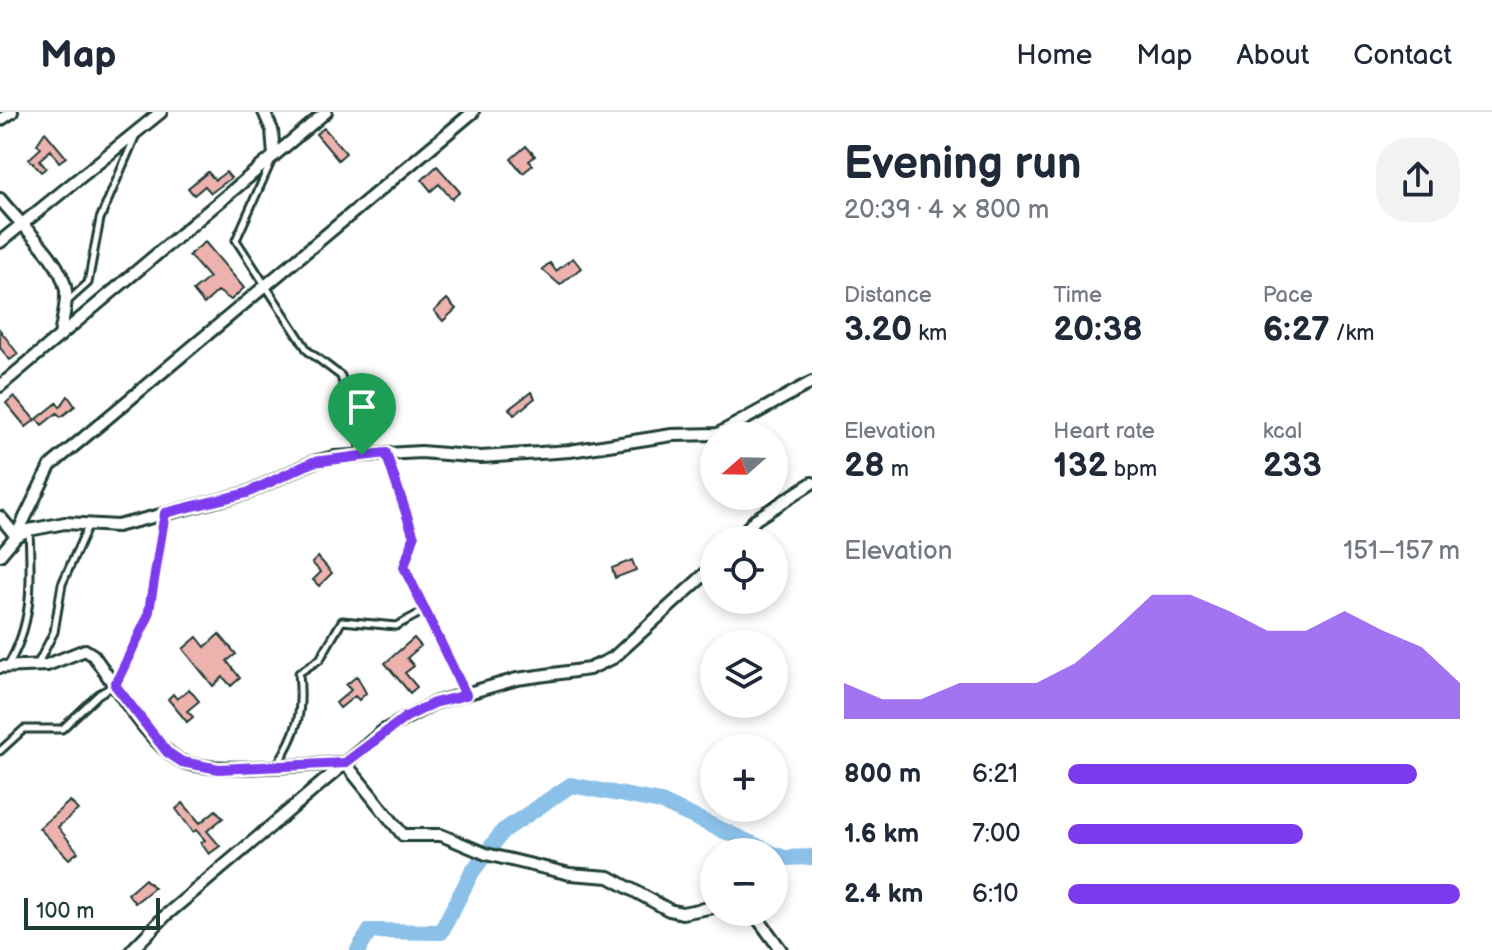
<!DOCTYPE html>
<meta charset="utf-8">
<style>
:root{--surface:#fff;--page:#f2f2f3;--text:#1f2937;--muted:#747a83;--line:#e0e1e3;--accent:#7c3aed}
body{margin:0;font-family:"Balsamiq Sans",sans-serif;background:var(--page);color:var(--text);height:100vh;display:flex;flex-direction:column;font-size:30px;white-space:nowrap}
*{box-sizing:border-box;margin:0}
p{font-size:26px;color:var(--muted)}
.icon{flex:none;width:44px;height:44px;fill:none;stroke:currentColor;stroke-width:2;stroke-linecap:round;stroke-linejoin:round}
.map{position:relative;flex:1;overflow:hidden}
.sheet{display:flex;flex-direction:column;background:var(--surface);width:680px}
.sheet>*{flex:none}
.needle{width:52px;rotate:250deg}
.buttons{position:absolute;left:700px;top:310px;display:grid;gap:16px}
.buttons a{display:grid;place-items:center;width:88px;height:88px;border-radius:50%;background:var(--surface);box-shadow:0 4px 12px #0003;font-size:40px}
.scale{position:absolute;left:24px;bottom:20px;width:136px;box-sizing:border-box;padding-left:8px;border:4px solid #1f3d34;border-top:0;font-size:22px;line-height:28px;white-space:nowrap;color:#1f3d34;-webkit-text-stroke:6px #fff;paint-order:stroke}
.pin{position:absolute;display:grid;place-items:center;width:68px;height:68px;color:#fff;margin:-82px -34px;border-radius:50% 50% 50% 0;rotate:-45deg;box-shadow:0 0 8px #0007}
.pin .icon{rotate:45deg}
.round{display:grid;place-items:center;flex:none;width:84px;height:84px;border-radius:32px;background:var(--page)}
.headline{display:flex;align-items:center;justify-content:space-between;height:136px;padding:0 32px}
h1{font-size:44px;font-weight:800;line-height:60px}
.metrics{display:grid;grid-template-columns:repeat(3,1fr);gap:12px;height:136px;padding:8px 32px}
.metrics div{display:grid;align-content:center}
.metrics b{font-size:34px;font-weight:800}
.metrics small{font-size:22px;font-weight:400}
.metrics p{font-size:22px}
.chart{height:224px;padding:16px 32px}
.chart p{display:flex;justify-content:space-between}
.chart svg{width:100%;height:144px;margin-top:8px;fill:var(--accent);opacity:.7}
ul{padding:0 32px;list-style:none;font-size:26px}
li{display:grid;grid-template-columns:128px 96px 1fr;align-items:center;height:60px}
li i{height:20px;border-radius:10px;background:var(--accent)}
header{display:flex;align-items:center;gap:48px;box-sizing:border-box;height:112px;padding:0 40px;background:var(--surface);border-bottom:2px solid var(--line)}
header strong{font-size:38px}
nav{display:flex;gap:44px;margin-inline-start:auto;font-size:28px}
main{display:flex;flex:1;min-height:0}
.map>svg:first-child{display:block}
.lines{fill:none;stroke-linecap:round;stroke-linejoin:round}
.river{stroke:#8bc0e8;stroke-width:16}
.building{fill:#edb1ae;stroke:#1f3d34;stroke-width:2}
.service-casing{stroke:#1f3d34;stroke-width:11}
.minor-casing{stroke:#1f3d34;stroke-width:16}
.service{stroke:#fff;stroke-width:5}
.minor{stroke:#fff;stroke-width:10}
.route-casing{stroke:#fff;stroke-width:16}
.route{stroke:#7c3aed;stroke-width:10}
</style>
<header>
<strong>Map</strong>
<nav><a>Home</a><a>Map</a><a>About</a><a>Contact</a></nav>
</header>
<main>
<div class="map">
<svg width="812" height="838" viewBox="0 0 812 838">
<rect width="100%" height="100%" fill="#fff"/>
<filter id="ink" filterUnits="userSpaceOnUse"><feTurbulence type="fractalNoise" baseFrequency=".0125" numOctaves="2"/><feDisplacementMap in="SourceGraphic" scale="16" xChannelSelector="R" yChannelSelector="G"/><feConvolveMatrix kernelMatrix="1 2 1 2 8 2 1 2 1" color-interpolation-filters="sRGB"/></filter>
<g filter="url(#ink)">
<g class="lines">
<!-- river -->
<path class="river" d="M774,742l10,4 28,-1
M358,838l12,-19 71,1 31,-60 31,-41 68,-46 90,17 109,50"/>
</g>
<!-- building -->
<path class="building" d="M324,16l22,25 -8,7 -22,-26z
M45,20l21,25 -7,5 -8,-12 -12,10 7,8 -5,4 -12,-13 12,-11 -4,-4z
M526,34l9,10 -6,5 4,4 -10,8 -12,-14z
M437,54l23,26 -8,7 -13,-15 -8,7 -9,-11z
M208,60l7,8 11,-8 5,6 -20,15 -6,-7 -11,9 -6,-7z
M205,130l39,46 -13,12 -13,-9 -14,13 -11,-13 16,-13 -20,-23z
M573,146l8,10 -21,17 -18,-16 8,-6 6,8z
M447,187l9,10 -13,12 -9,-10z
M0,218l18,24 -8,6 -10,-12z
M531,280l4,6 -21,17 -5,-6z
M14,284l21,24 -9,7 -20,-24z
M68,284l7,10 -14,11 -4,-4 -15,12 -5,-6 20,-16 3,4z
M318,445l14,16 -13,13 -6,-6 8,-8 -9,-9z
M632,448l4,10 -21,8 -3,-10z
M219,522l17,20 -9,7 13,17 -9,8 -8,-9 -10,9 -30,-37 14,-12 8,10z
M414,526l7,8 -14,12 7,8 -9,7 12,14 -7,6 -25,-30z
M357,564l9,17 -7,7 -4,-4 -15,12 -4,-5 15,-13 -5,-5z
M189,577l10,12 -12,10 6,6 -6,5 -19,-23 5,-5 4,5z
M70,689l8,9 -20,17 20,25 -9,7 -30,-31z
M183,691l17,20 16,-13 7,8 -16,13 13,15 -11,8 -8,-11 4,-3 -9,-10 -3,2 -17,-23z
M145,767l9,9 -19,15 -7,-9z"/>
<g class="lines">
<!-- service casing -->
<g class="service-casing">
<path id="service" d="M270,52l-34,76 72,111 33,25 21,78
M68,189l20,-18 12,-64 35,-82
M386,343l28,82 -10,30 20,44
M37,553l17,-33 8,-48 26,-58
M7,555c27,-44 24,-87 22,-137
M0,639l24,-22h38l37,-35 16,-9 33,-68 16,-102
M277,653c21,-34 26,-52 22,-92l21,-14 22,-38 54,5 28,-15 42,83"/>
</g>
<!-- minor casing -->
<g class="minor-casing">
<path id="minor" d="M264,0l8,18 2,26
M0,8l12,-8
M0,87c20,26 62,60 66,92 1,14 -4,31 -6,45
M0,130l161,-130
M0,274l326,-274
M0,405l16,19 34,-70 423,-354
M736,428l20,-21 56,-36
M0,443l16,-19 13,-6 36,-7 52,3 130,-33 66,-31 21,-5 87,-5 60,5 89,-6 102,-16 46,-1 94,-52
M0,555l47,-2 38,-15 8,5c23,31 53,85 86,105 24,15 132,4 166,3
M345,651l58,72h38l45,19 84,20 39,3 60,33 13,3 32,-6
M753,800l28,38
M132,838l33,-34 218,-185 51,-28 83,-24 72,-10 24,-11 101,-92"/>
</g>
<!-- service -->
<use href="#service" class="service"/>
<!-- minor -->
<use href="#minor" class="minor"/>
</g>
</g>
<g class="lines" filter="url(#ink)">
<!-- route casing -->
<g class="route-casing">
<path id="route" d="M386,341l28,84 -10,30 62,128 -32,8 -28,14 -61,46 -126,6 -37,-7 -15,-10 -52,-67 33,-68 17,-104 82,-20 66,-31z"/>
</g>
<!-- route -->
<use href="#route" class="route"/>
</g>
</svg>
<div class="buttons">
<a><svg class="needle" viewBox="-14 -14 28 28"><path d="M0-13l5 13h-10z" fill="#e53935"/><path d="M0 13l5-13h-10z" fill="#747a83"/></svg></a>
<a><svg class="icon" aria-label="locate" viewBox="0 0 24 24"><circle cx="12" cy="12" r="6"/><path d="M12 2v4M12 18v4M2 12h4M18 12h4"/></svg></a>
<a><svg class="icon" aria-label="layers" viewBox="0 0 24 24"><path d="M12 4l9 5-9 5-9-5zM3 14l9 5 9-5"/></svg></a>
<a>+</a>
<a>−</a>
</div>
<div class="scale">100 m</div>
<div class="pin" style="left:362px;top:343px;background:#1e9e55"><svg class="icon" aria-label="arrive" viewBox="0 0 24 24"><path d="M6 21V4h12l-3 4 3 4H6"/></svg></div>
</div>
<section class="sheet">
<div class="headline"><div><h1>Evening run</h1><p>20:39 · 4 × 800 m</p></div><a class="round"><svg class="icon" aria-label="share" viewBox="0 0 24 24"><path d="M12 15V3M7 8l5-5 5 5M5 13v7h14v-7"/></svg></a></div>
<div class="metrics">
<div><p>Distance</p><b>3.20<small> km</small></b></div>
<div><p>Time</p><b>20:38</b></div>
<div><p>Pace</p><b>6:27<small> /km</small></b></div>
</div>
<div class="metrics">
<div><p>Elevation</p><b>28<small> m</small></b></div>
<div><p>Heart rate</p><b>132<small> bpm</small></b></div>
<div><p>kcal</p><b>233</b></div>
</div>
<div class="chart"><p><span>Elevation</span>151–157 m</p>
<svg viewBox="0 0 160 44" preserveAspectRatio="none"><path d="M0 44V33L10 38L20 38L30 33L40 33L50 33L60 27L70 17L80 6L90 6L100 11L110 17L120 17L130 11L140 17L150 22L160 33V44z"/></svg>
</div>
<ul>
<li><b>800 m</b>6:21<i style="width:89%"></i></li>
<li><b>1.6 km</b>7:00<i style="width:60%"></i></li>
<li><b>2.4 km</b>6:10<i style="width:100%"></i></li>
</ul>
</section>
</main>
